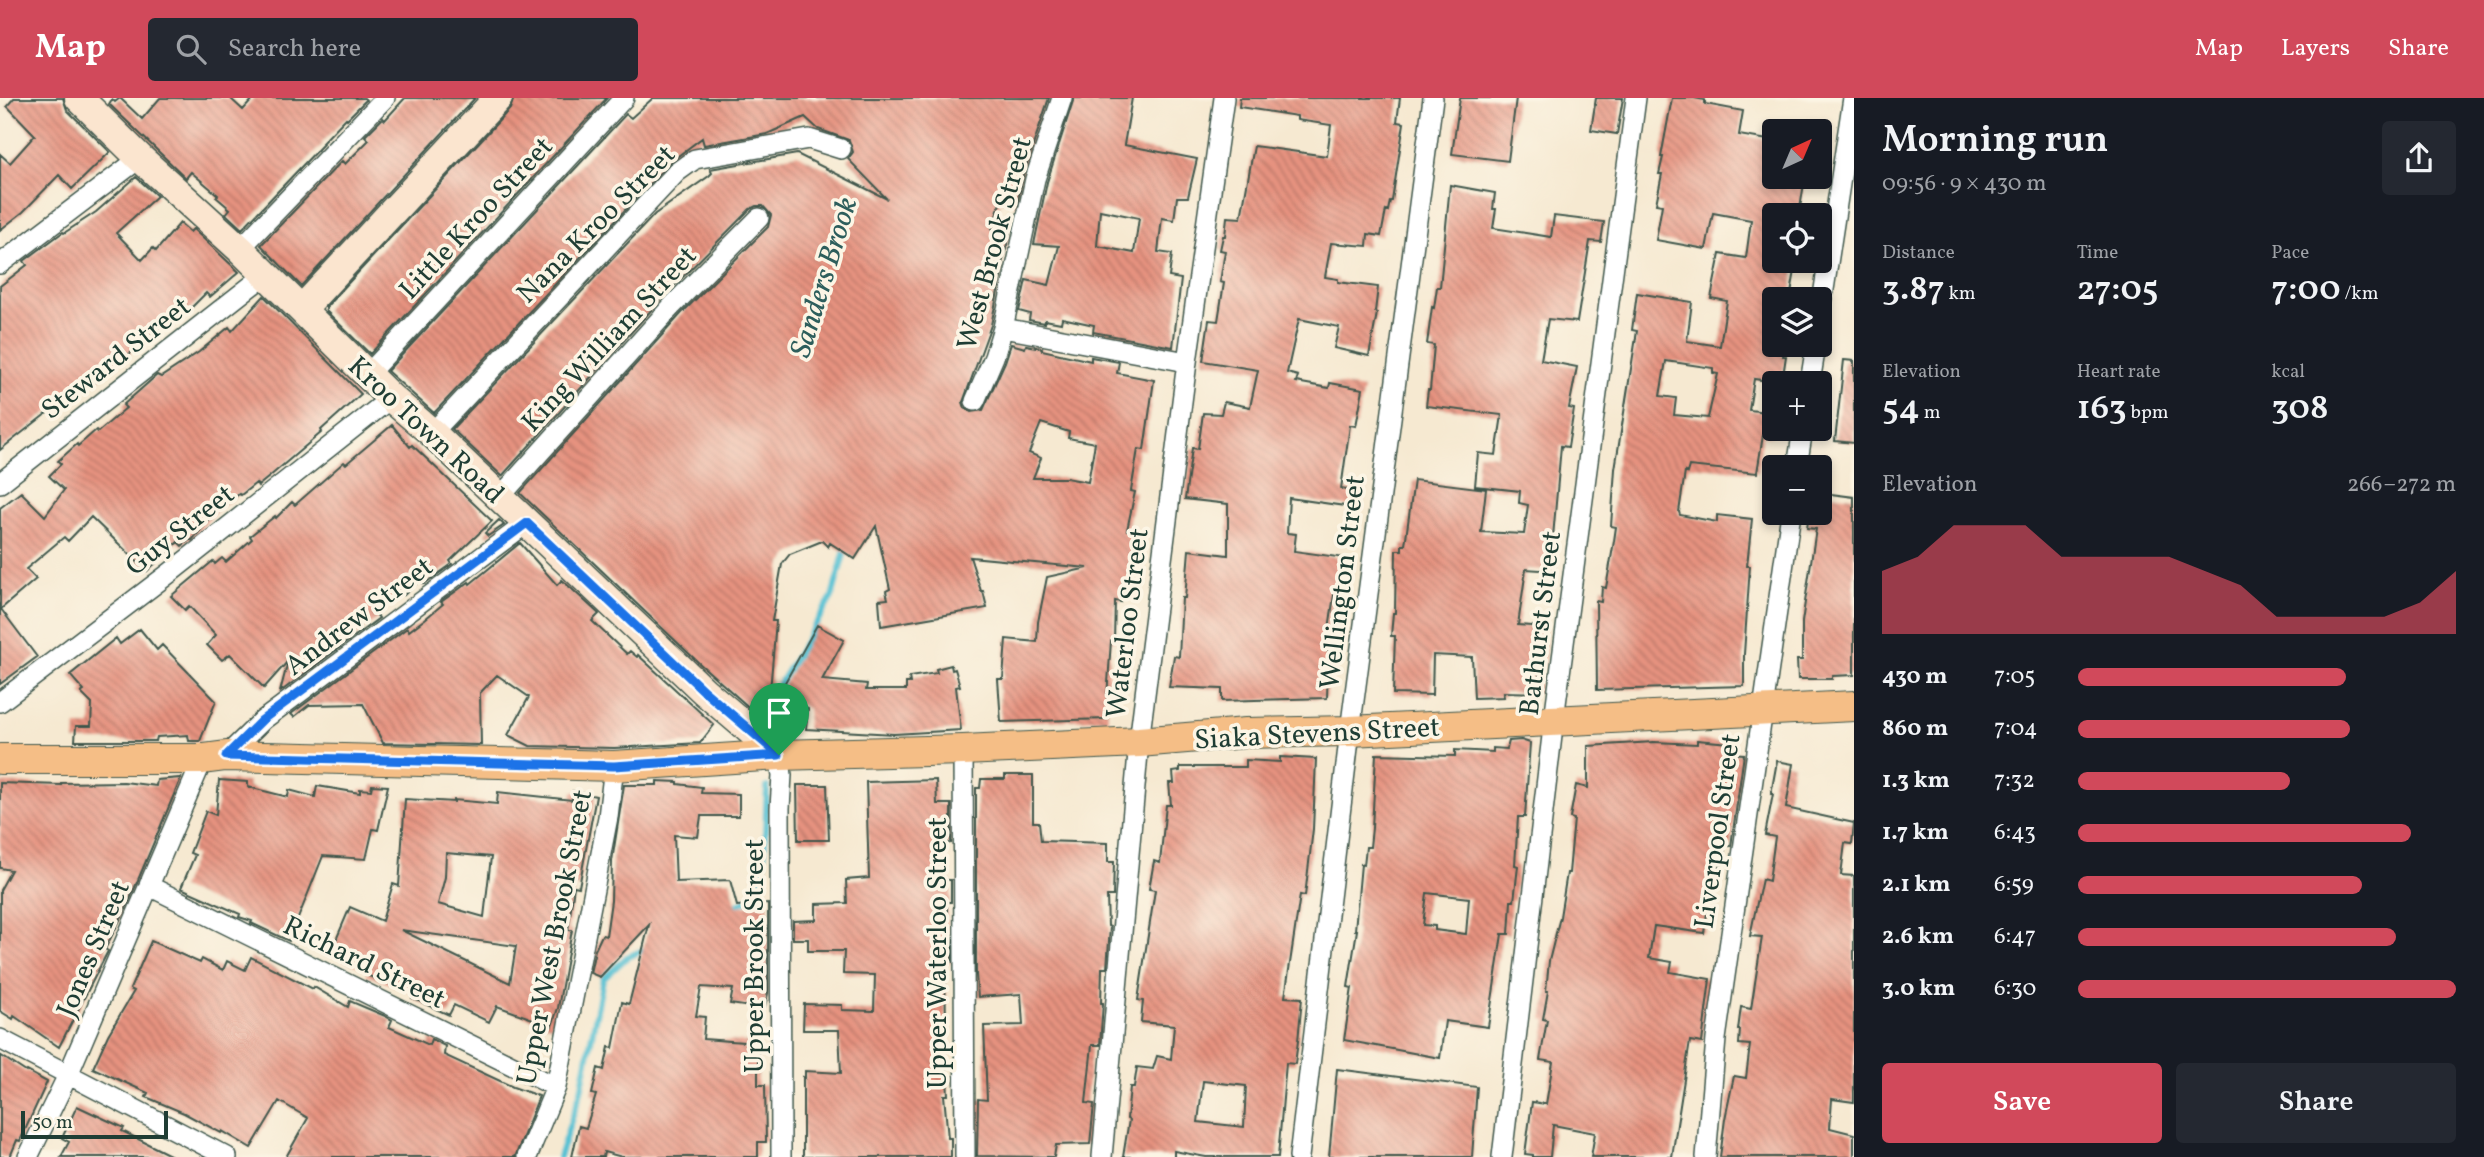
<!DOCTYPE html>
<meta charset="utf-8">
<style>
:root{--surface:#171b24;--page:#242831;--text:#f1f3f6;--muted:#9ea1a6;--accent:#d1495b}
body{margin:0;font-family:Vollkorn,serif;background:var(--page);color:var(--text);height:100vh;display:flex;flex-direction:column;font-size:26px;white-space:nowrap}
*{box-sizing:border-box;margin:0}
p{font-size:23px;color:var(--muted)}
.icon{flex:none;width:38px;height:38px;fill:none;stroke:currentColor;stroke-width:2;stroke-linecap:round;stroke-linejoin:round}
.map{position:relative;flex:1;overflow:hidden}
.details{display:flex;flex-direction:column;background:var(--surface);width:630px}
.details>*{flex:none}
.needle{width:46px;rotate:44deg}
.buttons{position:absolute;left:1762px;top:21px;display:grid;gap:14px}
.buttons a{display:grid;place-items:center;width:70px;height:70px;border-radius:7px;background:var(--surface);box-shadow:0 4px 10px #0003;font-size:35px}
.scale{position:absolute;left:21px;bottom:18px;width:147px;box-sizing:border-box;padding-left:7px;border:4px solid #1f3d34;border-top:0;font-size:19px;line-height:24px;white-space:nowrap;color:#1f3d34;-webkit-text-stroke:5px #fcf5e5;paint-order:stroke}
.pin{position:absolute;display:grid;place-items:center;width:60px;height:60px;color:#fff;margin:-72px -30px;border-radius:50% 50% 50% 0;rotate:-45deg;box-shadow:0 0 7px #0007}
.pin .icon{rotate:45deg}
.round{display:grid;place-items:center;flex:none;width:74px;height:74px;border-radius:7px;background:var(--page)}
.overview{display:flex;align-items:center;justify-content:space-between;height:119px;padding:0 28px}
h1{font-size:38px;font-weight:600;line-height:52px}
.stats{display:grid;grid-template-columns:repeat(3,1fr);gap:10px;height:119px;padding:7px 28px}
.stats div{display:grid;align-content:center}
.stats b{font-size:35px;font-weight:600}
.stats small{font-size:19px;font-weight:400}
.stats p{font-size:19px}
.chart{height:196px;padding:14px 28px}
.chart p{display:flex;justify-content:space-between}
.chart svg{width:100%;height:126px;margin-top:7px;fill:var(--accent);opacity:.7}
.cta{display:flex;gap:14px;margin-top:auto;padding:14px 28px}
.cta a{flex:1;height:80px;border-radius:7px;background:var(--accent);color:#fff;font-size:28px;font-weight:600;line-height:80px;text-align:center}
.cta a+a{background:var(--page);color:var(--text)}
ul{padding:0 28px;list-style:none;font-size:23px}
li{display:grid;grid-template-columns:112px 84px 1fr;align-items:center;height:52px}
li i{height:18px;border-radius:9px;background:var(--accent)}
header{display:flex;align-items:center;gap:42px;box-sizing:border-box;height:98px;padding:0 35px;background:var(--accent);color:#fff}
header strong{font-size:33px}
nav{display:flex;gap:38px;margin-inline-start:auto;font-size:24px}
.search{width:490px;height:63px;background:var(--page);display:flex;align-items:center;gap:18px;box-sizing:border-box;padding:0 24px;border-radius:7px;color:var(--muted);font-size:26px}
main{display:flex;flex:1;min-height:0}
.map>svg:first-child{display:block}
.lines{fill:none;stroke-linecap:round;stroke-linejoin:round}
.stream{stroke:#57c1d3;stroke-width:6}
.building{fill:url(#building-back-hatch);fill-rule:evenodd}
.street-casing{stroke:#3f574c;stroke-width:22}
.secondary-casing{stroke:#3f574c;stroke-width:31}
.primary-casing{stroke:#3f574c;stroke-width:32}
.street{stroke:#fff;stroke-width:19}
.secondary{stroke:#fbe5cf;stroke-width:28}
.primary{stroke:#f5be86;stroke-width:30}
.route-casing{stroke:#fff;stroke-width:14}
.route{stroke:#1a73e8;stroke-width:9}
.labels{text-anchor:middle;stroke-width:7;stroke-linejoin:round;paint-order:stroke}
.street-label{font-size:28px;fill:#1f3d34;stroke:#fcf5e5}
.water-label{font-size:30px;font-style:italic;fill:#2d5e5c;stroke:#fcf5e5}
</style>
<header>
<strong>Map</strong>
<div class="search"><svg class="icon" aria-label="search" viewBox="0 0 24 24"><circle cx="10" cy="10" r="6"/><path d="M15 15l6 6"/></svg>Search here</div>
<nav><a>Map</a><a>Layers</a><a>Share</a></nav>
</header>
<main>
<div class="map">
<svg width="1854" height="1059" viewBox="0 0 1854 1059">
<defs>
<pattern id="building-back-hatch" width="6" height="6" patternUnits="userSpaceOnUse" patternTransform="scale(1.75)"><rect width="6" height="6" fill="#e6927f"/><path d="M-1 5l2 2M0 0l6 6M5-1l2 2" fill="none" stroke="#ba7869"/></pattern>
</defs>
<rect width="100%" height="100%" fill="#fcf5e5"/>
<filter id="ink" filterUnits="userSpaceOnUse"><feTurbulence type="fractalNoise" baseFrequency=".0143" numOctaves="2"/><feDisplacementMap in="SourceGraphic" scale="14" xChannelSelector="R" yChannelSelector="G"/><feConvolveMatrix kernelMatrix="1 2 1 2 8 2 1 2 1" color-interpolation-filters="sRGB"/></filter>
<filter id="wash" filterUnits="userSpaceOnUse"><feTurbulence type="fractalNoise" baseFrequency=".00686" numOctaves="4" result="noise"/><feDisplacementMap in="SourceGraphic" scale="28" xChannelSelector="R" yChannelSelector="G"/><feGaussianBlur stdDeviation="1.57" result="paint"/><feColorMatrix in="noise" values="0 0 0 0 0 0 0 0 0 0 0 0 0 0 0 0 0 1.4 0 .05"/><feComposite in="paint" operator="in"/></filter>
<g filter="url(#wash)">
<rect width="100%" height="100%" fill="#f6e9d1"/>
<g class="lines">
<!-- stream -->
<path class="stream" d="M775,593l57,-94 14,-50
M730,809l30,-12 4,-35 3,-73
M559,1059l22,-66 22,-112 24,-22 21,-9"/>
</g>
<g id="blocks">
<!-- building -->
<path class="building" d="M14,0h49l4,12 43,42 -38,37 -13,-14 -36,37 -23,18v-76l10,9 25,-28 -28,-29z
M120,0l22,21 18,-21h70l13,12 11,-12h110l2,2 -19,19 -1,-1 -24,25 1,1 -81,85 -16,-15 4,-5 -14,-12 2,-2 -27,-23 -5,6 -77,-74 3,-5 3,3z
M405,0h70l-174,188 -40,-41 81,-84 3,3 24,-24 -4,-4 18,-18 2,2z
M514,0h93l-237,256 -44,-43v-4l184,-198z
M653,0h396l-26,77 -6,30 -16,-5 -9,29 18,5 -9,33h2l-12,58 -28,77 2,6 6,4 12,-2 22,-48 6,-18 14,4 1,-3 16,3v2l49,11v-4l28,5 -2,11 37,7 -10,70 -6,-1 -7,42 4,1 -8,38h8v12l-6,41 -6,-1 -2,20 -6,-1 -1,40h-3l-4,56 1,22 -107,3 -3,-43h5l3,-40 31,3 1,-20 9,-45 41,-9 -118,-11 11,34h2l4,17 -106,18 -2,-26 9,-1 -2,-8 4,-2 -14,-63 -21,33 -25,-16 -2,4 -6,-6 -32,13 -8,10 -10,57h4l-6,70 -17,20 -54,-48 -179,-170 161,-179 87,-87 3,-12 -8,-9h-7l-6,3 -87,88 -161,179 -50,-47 203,-215 54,-38 3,-3 -2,-4 87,-15 90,45 -39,-40 5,-7 -4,-12 -31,-11 -13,-12 -38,17 -63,11 -2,-7 -32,24 -236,251 -47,-42 239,-257 5,4zM1041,325l28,9 -1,6 27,5 -7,39 -22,-4h-33l8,-20 -12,-5z
M1074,0h58l-8,47 73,14 -9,38h-11l-3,23 -12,-2 -4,34 14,2 -3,23 12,2 -8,68 -80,-15 1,-7 -32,-7 -1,5 -16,-3v3l-16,-3 1,-6 -11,-3 7,-31 23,5 10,-39 -25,-2 13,-62zM1100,112l39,8 -5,35 -37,-7z
M1240,0h160l-3,24 7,1 -12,78h-2l-2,10 -2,-1 -5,26 -13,-2 -1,12 -36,-3 -6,34 13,2v3l40,5 -3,25 2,1 -8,43 -35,-8 5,-21 -40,-8 -12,54 11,3 -2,6 33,6 1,-5 33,6 -7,37 -6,-1 -9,64 13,2 -2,16 -63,-9 -2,35 9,1 -2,17 51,7 -3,31 -7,-1 -6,41 -2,69 -105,3v-12l-53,-2 5,-31 5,1 3,-59h3l4,-48 39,5v-51l-43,-5 7,-51 6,1 5,-36 18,1 3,-12 26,5 8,-37 -55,-9 6,-41 9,1 6,-38 -4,-1 5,-31 -5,-1 3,-14h2l2,-19 14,1 13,-72 73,10 4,-31 -34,-5v-4l-58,-9z
M1460,0h56l-8,63 -56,-7z
M1596,0h27l-6,36 -26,-4z
M1672,0h22l11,2v4l38,7 -4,24 35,6v36h31l-6,38h-25v46h20l-1,4h3l-6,34h-16v46h10l-1,11h3l-4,27 -28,-4 -5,31 25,3 -2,23 -9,-1 -6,38 -68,-7 -2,7 -2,-1 -6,40 1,3 37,7v-7l35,4 -5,47h3l-6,88v32l-147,4 -1,-89 5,1 1,-15 4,1 8,-47 2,-14 -5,-1 4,-57 22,-138 -5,-1 5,-37 55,9 -5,39 33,5 7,-45 -16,-3 9,-44 26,4 5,-38 -38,-7 -7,36 -50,-9 6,-35 -6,-1 6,-30h-3l4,-17h-2zM1666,263l47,7v5l5,1 -10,44 -34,-3 2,-17 -16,-2z
M136,79l21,19 -41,37 26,27 11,-12 3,3 24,-28 10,9 3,-3 46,43 -29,25 -4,-4 -24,24 -2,-2 -24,22 -2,-3 -60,49 -30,22 -3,-3 -61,48v-164l27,-21 -3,-4 39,-29 1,1 32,-21z
M1450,87l45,8 -2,16h3l-3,19 58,9 3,-21 50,6 -3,20 -11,-1 -13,81 -29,-3 -7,41 36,7 -8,41 5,1 -6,38 -7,-1 -8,91h3l-1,34 -29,-2 -8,56 28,2 -2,41h-5v25l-36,-1 1,5 -30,1 -2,-41 -39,-2 -1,40 -39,-1 2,-58h-4l2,-23h2l1,-63h6v-5h3l9,-65 72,9 -5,43 43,2 4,-29 -9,-2 1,-12 -45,-5 3,-33 18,2 6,-40 -76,-9 2,-16h2l4,-45 -7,-1 5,-37 2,1 3,-21h3z
M264,198l97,98 -40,36 1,2 -53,45 -11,9 -2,-3 -15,12 -2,-1 -22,17 -25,29h-3l-7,6 -4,-4 -31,29 -56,-54 -23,24 -4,-4 -38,32 10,10 -35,30 36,48 -37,27v-176l21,-16 24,24 19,-26 -15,-14 12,-12 -3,-3 19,-17 1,2 18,-16 2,2 28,-24 -3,-3 34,-30 4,2 38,-25 30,-25 3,4z
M1844,262l10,1v82l-19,-2z
M392,327l18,22 2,-2 17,16 63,60 -42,40 2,3 -28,20 -4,-4 -16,15 -5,-5 -24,23 4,5 -99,74 8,-31 -24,27 -34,-34 -8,6 -15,-15 9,-10 -27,-29 -4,4 -14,-14 42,-35 2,3 7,-6 4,4 26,-23 -2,-3 25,-20 1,2 16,-16 3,3 49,-43 2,2z
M1823,395l31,4v178l-22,1v3h-34l-1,-19h5v-38l14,-93 -9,-1 2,-15h11z
M499,422l5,5 -16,11 -3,-3z
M520,445l37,42 5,-5 37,34 -7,7 35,33 3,-3 7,6 1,-2 76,70 -14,18 -86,5 -84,-2 -22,-11 21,-38 -32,-22 -17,18 1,52 -98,-2 -20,-39 -54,1 -15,12 -3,-3 116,-86 2,3 16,-12 18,-15 -2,-2 28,-20 1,2z
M817,527l27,15 -22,40 45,4 -1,6h40v-7h4l-1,-6 28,-4 -1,-4 15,-4 1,5 3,-1 5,17 -4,1 5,43 -67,4 -88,-5 2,-20 -29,-16z
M140,531l17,21 5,-5 54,56 -16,40h-11l-1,-6 -31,2 -1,4h-81l1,-15h15l1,-22 -11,-11 3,-2 -14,-16 46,-37 4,6z
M1521,642l9,3 -5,74h-7l-3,48 3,1 -4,35h-3l-2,33h-7l-14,93 -43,-6 -5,37 -96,-18 8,-52 -4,-1 9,-57h-2l6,-66 3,1 2,-18h4l2,-19 4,-74 79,2v-6l38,2v-4l14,1 2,-8zM1427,795l42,5 -3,36 -31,-4v-4l-12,-1z
M1697,642l32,3 -1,10 16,1 -13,92h-6l-2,21 -9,-1 -10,67 -50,-7 -5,32 23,4 -2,10 40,7 -8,64 -12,-2 -18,116h-81l4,-24 -42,-8 -3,32h-17v-2l-8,-1 7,-52 14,2 7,-42 -13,-2 7,-40 -4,-1 5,-28h-2l3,-30 11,-44 7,-44h2l5,-54 -4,-1 6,-33 12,3v-42l66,-4 43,2z
M1280,659l36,2 -3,70 -8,67 -5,-1 -15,102 17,1 -4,43 -3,23 -9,-1 -8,94h-72l-32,-6v6h-51l6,-37 -2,-1 3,-32h4l3,-20 16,2 4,-13 14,3 3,-34 -33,-3 2,-21 -5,-1 17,-110 -6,-1 5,-28 6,2 6,-58h5l-2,-22h5l-1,-11 7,-1v-4h66v-7l34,2zM1203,983l43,5 -2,41 -46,-5z
M1777,663l16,3 -7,44 68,15 -2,21 -7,-1 -4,32 13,1v226l-22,-3 -2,29 24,6v23h-134l5,-38 9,-43 12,2 4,-33 -11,-1 1,-14h-2l3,-23 10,2 11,-72 -12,-1 12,-57 7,2 6,-44 -10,-2 8,-41h-2z
M1005,677h28v47h6l2,19 67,2v19h6l-1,34h-6l1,30 2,1 -3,41h-5l-1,35h2l-3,42h-8l-6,58 8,1 -4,40 -34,1 -2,12 -77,-1 1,-57 9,1 -3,-74 39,-1 -2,-31 -43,3 -2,-22v-187h4l1,-9h24z
M181,680l-54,128 -22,43 3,2 -49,96 -45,-31 -1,3 -13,-8v-121l11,-20 -11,-2v-85l61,2v-2l63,-1 32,4 1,-6z
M219,682l29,2v5l40,10 1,-7 26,7 2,-11 43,7v-4l11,1 1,-5 16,1 -10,44 -5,-1 -7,30 -43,-3 -34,85 -38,-18 1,-2 -13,-4 1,-3 -59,-26 14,-33 -5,-2 16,-42 10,4z
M936,682l1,24h14v39l-15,1 -1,36h16v22h-4v40h5v20l-7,1 1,64h-2l4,68h-4l4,43h3v19h-148v-80l2,1v-7l36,2 -2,-43h-36l1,-26 38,1v5l32,1 1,-36 -32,-1 1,-23h-36v-12h-15v-18l23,-1v-16l31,-1 -1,-23 23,-2 -3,-96z
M657,683l21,1v2l24,3 -1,6 38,1v22h-38l-3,21 -24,-2 2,47 54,-2 7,26 31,-2v89l-3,14 -7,-1 -1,2 -27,-4 3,-15 -32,-2 -5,29 9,1 -2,22 55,4v42h7l1,57h-8v15h-136l-18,-5 -1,5h-31l7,-31 7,2 10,-33 -4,-1 6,-26 6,2 5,-23 4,1 9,-46 7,2 20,-79 -49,52 -10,-4 5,-23 7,-15 4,1 5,-35 1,-40 12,-76h33z
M797,687h30l2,55h-31z
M573,693l23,5 -17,91 -5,-1 -6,44h4l-14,78 -6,18 -55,-20 -8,16 -35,-17 -5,10 -37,-17 2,-5 -48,-18 2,-4 -38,-17 20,-47 32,14 11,-37 6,2 6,-87 49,3v-2l43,4 1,-12 74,8zM446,755l45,4 -7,60 -46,-13 7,-27zM401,832l115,16 -6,37z
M151,843l49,22 2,-4 21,11 4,-9 18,9 6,-13 62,32 1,-2 34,20 2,-6 35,15 7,4 -3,7 40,18 2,-6 14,7 -1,9 69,32 26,9 -24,61h-229l22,-39 -29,-17 -28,47 -29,-17 -1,2 -37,-20 -38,-16 2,-4 -55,-25 15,-33 26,-44 -4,-2z
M0,957l26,17 1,-1 20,11 -27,59 -3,-1 -7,17h-10z
M1337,971l140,18 -5,70h-143z
M77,1008l47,22 -2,3 52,26h-113l8,-15 -7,-4z"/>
</g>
</g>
<g filter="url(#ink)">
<use href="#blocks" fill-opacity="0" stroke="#3f574c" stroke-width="2"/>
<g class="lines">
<!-- street casing -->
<g class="street-casing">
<path id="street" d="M240,151l145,-151
M0,166l140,-106
M1820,218l33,-218
M1003,230l184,34
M368,276l256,-276
M1810,285l6,-38
M975,303l19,-44 9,-29 32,-149 27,-81
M432,335l245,-261 18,-13 114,-20 32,10
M1797,369l6,-38
M0,385l265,-208
M500,399l172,-191 87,-88
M0,604l171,-130 220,-174
M963,652l2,407
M779,657l3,20 -2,33 1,349
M226,658l37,-36 264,-197
M149,788l407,201
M0,941l227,118
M28,1059l40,-82 135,-316
M527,1059l29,-70 52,-270 6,-51
M1102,1059l37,-415 48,-380 37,-264
M1299,1059l51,-426 83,-633
M1502,1059l52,-438 82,-621
M1706,1059l10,-118 75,-526"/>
</g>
<!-- secondary casing -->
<g class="secondary-casing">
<path id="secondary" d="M79,0l61,60 100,91 151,149 41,35 272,258 75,64
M302,211l196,-211"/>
</g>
<!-- primary casing -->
<g class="primary-casing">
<path id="primary" d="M0,661h203l23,-3 388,10 165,-11 184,-5 176,-8 107,-9 104,-2 504,-25"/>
</g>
<!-- street -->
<use href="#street" class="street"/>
<!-- secondary -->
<use href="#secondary" class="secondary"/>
<!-- primary -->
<use href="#primary" class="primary"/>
</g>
</g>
<g class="lines" filter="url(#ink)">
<!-- route casing -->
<g class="route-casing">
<path id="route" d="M527,425l177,168 75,64 -165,11 -388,-10 36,-36z"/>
</g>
<!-- route -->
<use href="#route" class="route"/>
</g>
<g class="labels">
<!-- street labels -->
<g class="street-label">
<text transform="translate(475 119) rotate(-47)" y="10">Little Kroo Street</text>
<text transform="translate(595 125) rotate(-45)" y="10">Nana Kroo Street</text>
<text transform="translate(993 145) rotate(-75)" y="10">West Brook Street</text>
<text transform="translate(608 240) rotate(-47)" y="10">King William Street</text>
<text transform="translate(115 259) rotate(-38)" y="10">Steward Street</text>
<text transform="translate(427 331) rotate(43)" y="10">Kroo Town Road</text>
<text transform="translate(179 431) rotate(-38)" y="10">Guy Street</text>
<text transform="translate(1341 484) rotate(-83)" y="10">Wellington Street</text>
<text transform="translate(358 517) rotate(-37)" y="10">Andrew Street</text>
<text transform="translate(1126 525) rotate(-83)" y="10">Waterloo Street</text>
<text transform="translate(1539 525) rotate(-83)" y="10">Bathurst Street</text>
<text transform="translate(1317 634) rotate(-3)" y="10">Siaka Stevens Street</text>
<text transform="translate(1716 733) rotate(-82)" y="10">Liverpool Street</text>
<text transform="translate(553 839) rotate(-79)" y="10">Upper West Brook Street</text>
<text transform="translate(92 850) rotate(-67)" y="10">Jones Street</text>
<text transform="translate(936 855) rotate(-90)" y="10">Upper Waterloo Street</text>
<text transform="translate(753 858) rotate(-90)" y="10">Upper Brook Street</text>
<text transform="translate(365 863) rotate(26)" y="10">Richard Street</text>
</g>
<!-- water labels -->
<g class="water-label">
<text transform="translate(823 179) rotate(-73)" y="10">Sanders Brook</text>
</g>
</g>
</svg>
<div class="buttons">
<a><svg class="needle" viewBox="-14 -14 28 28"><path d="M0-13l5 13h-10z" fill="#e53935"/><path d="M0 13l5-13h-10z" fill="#9ea1a6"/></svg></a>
<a><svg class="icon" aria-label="locate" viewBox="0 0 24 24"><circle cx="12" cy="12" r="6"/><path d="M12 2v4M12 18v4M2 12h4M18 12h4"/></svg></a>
<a><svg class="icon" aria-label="layers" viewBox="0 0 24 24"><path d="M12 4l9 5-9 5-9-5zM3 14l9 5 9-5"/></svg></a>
<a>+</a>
<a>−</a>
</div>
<div class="scale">50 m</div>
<div class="pin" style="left:779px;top:657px;background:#1e9e55"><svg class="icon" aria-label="arrive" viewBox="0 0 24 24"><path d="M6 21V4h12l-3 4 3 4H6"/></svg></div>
</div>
<section class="details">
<div class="overview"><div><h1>Morning run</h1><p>09:56 · 9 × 430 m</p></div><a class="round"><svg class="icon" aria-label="share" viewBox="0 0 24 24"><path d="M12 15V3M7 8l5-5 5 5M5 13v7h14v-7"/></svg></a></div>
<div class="stats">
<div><p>Distance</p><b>3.87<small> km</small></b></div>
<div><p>Time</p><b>27:05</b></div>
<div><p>Pace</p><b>7:00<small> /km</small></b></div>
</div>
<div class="stats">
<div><p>Elevation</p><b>54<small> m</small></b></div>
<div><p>Heart rate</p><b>163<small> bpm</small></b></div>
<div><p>kcal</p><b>308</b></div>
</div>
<div class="chart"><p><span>Elevation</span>266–272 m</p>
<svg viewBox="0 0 160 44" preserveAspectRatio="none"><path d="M0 44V22L10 17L20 6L30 6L40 6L50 17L60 17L70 17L80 17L90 22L100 27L110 38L120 38L130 38L140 38L150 33L160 22V44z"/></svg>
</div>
<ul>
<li><b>430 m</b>7:05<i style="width:71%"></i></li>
<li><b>860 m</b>7:04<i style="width:72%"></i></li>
<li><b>1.3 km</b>7:32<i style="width:56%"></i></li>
<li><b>1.7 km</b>6:43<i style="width:88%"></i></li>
<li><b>2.1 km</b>6:59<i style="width:75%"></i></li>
<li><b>2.6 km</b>6:47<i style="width:84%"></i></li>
<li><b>3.0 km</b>6:30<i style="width:100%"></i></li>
</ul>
<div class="cta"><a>Save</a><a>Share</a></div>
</section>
</main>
